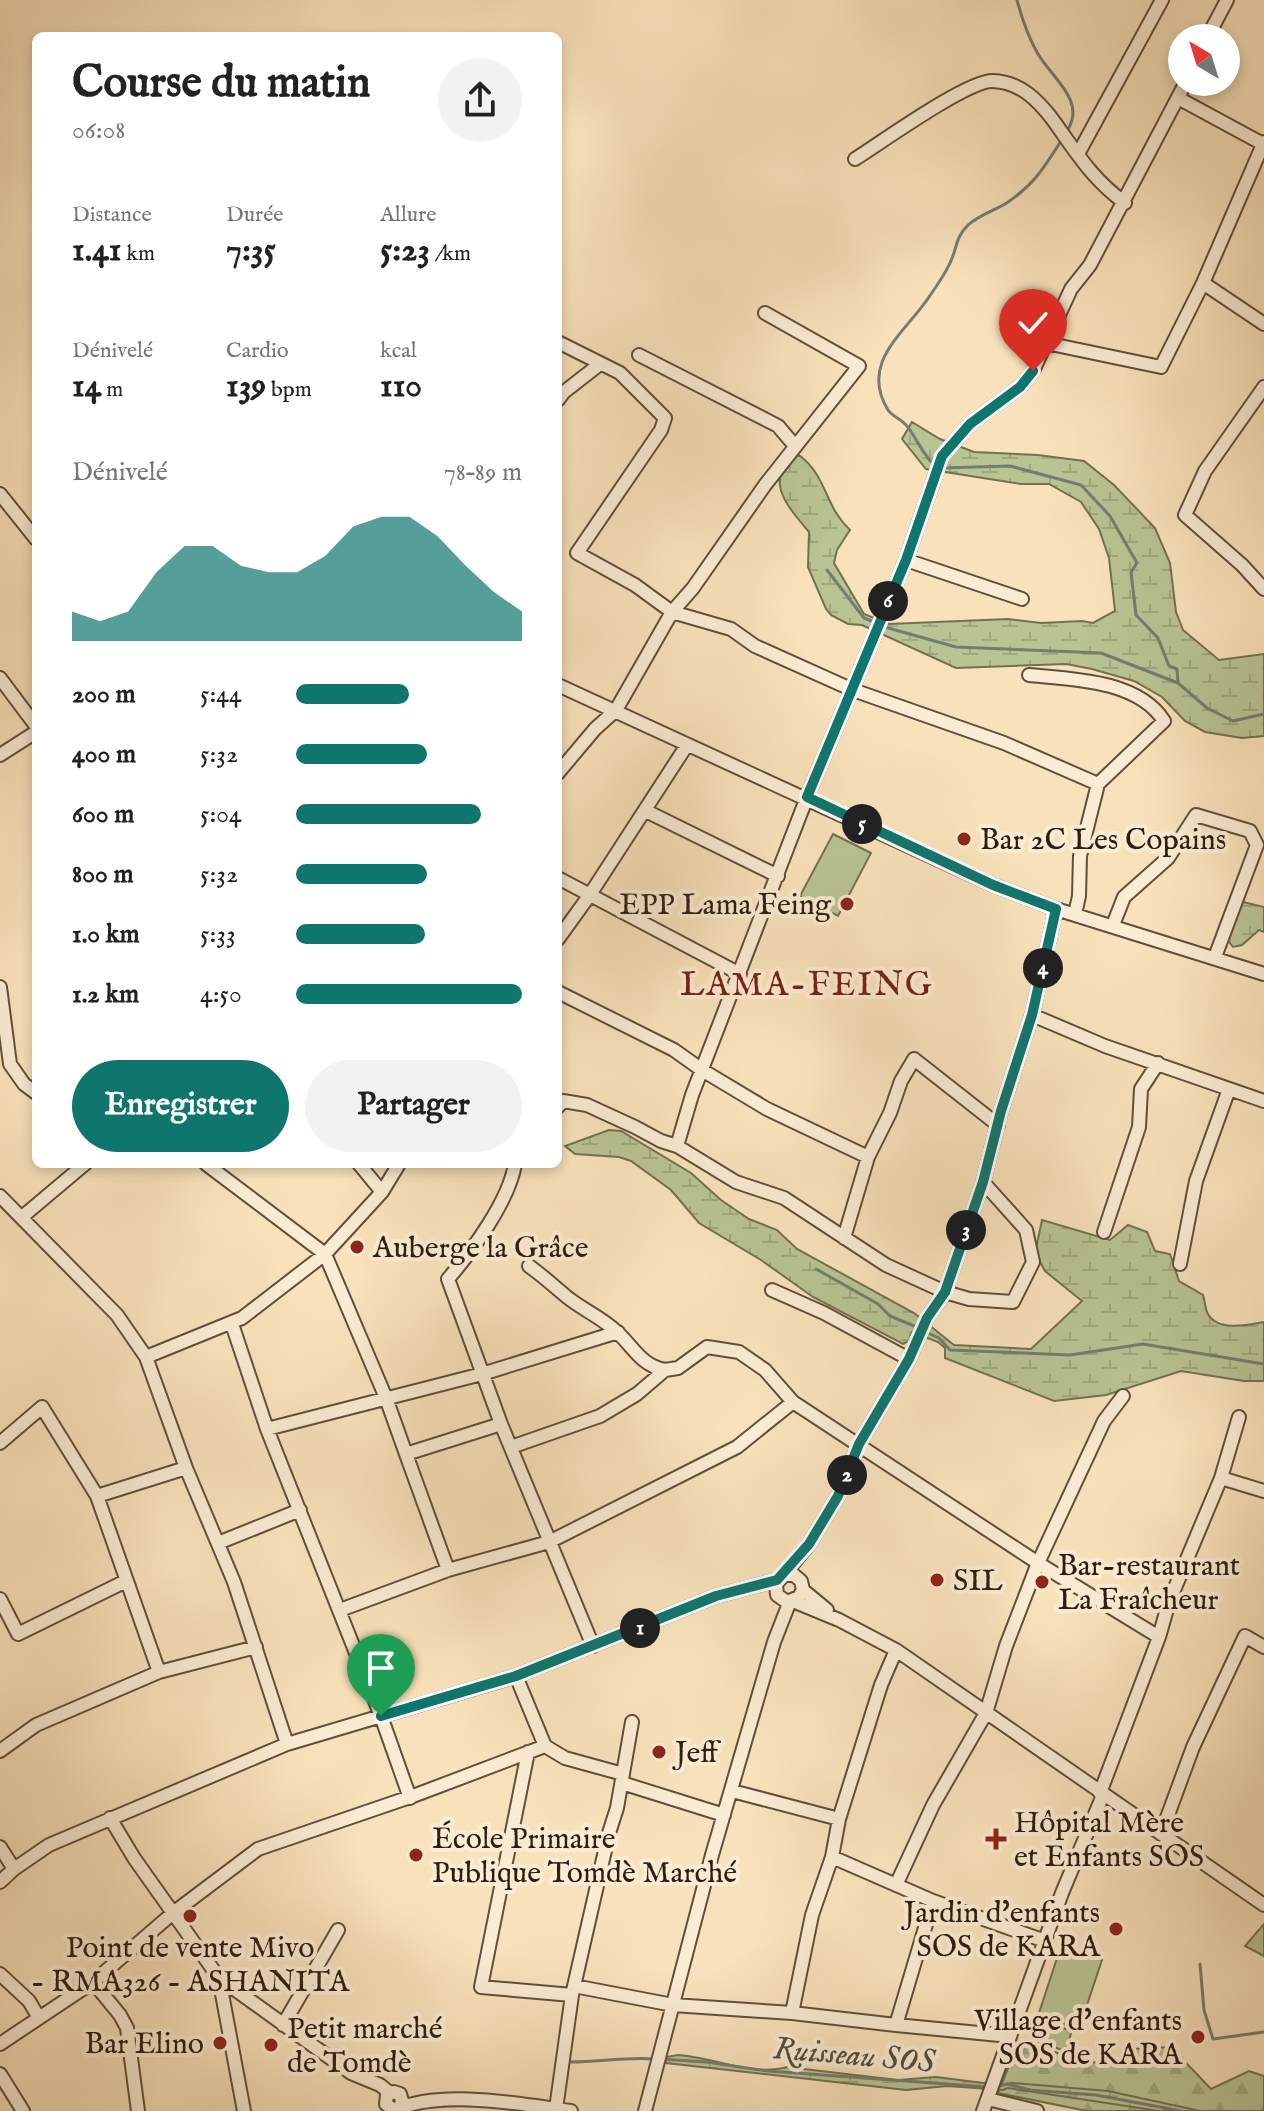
<!DOCTYPE html>
<html lang="fr">
<meta charset="utf-8">
<style>
:root{--surface:#fff;--page:#f2f2f2;--text:#222;--muted:#767676;--accent:#0f766e}
body{margin:0;font-family:"IM FELL English",serif;background:var(--page);color:var(--text);height:100vh;display:flex;flex-direction:column;font-size:30px;white-space:nowrap}
*{box-sizing:border-box;margin:0}
p{font-size:26px;color:var(--muted)}
.icon{flex:none;width:44px;height:44px;fill:none;stroke:currentColor;stroke-width:2;stroke-linecap:round;stroke-linejoin:round}
.map{position:relative;flex:1;overflow:hidden}
.drawer{position:absolute;left:32px;top:32px;width:530px;height:1136px;display:flex;flex-direction:column;background:var(--surface);border-radius:12px;box-shadow:0 4px 12px #0003}
.drawer>*{flex:none}
.needle{width:52px;rotate:322deg}
.tools{position:absolute;left:1168px;top:24px;display:grid;gap:16px}
.tools a{display:grid;place-items:center;width:72px;height:72px;border-radius:50%;background:var(--surface);box-shadow:0 4px 12px #0003;font-size:40px}
.pin{position:absolute;display:grid;place-items:center;width:68px;height:68px;color:#fff;margin:-82px -34px;border-radius:50% 50% 50% 0;rotate:-45deg;box-shadow:0 0 8px #0007}
.pin .icon{rotate:45deg}
.km{position:absolute;width:40px;height:40px;margin:-20px;border-radius:50%;background:#222;color:#fff;font-size:22px;line-height:40px;text-align:center}
.round{display:grid;place-items:center;flex:none;width:84px;height:84px;border-radius:42px;background:var(--page)}
.headline{display:flex;align-items:center;justify-content:space-between;height:136px;padding:0 40px}
h1{font-size:44px;font-weight:700;line-height:60px}
.figures{display:grid;grid-template-columns:repeat(3,1fr);gap:12px;height:136px;padding:8px 40px}
.figures div{display:grid;align-content:center}
.figures b{font-size:34px;font-weight:700}
.figures small{font-size:22px;font-weight:400}
.figures p{font-size:22px}
.chart{height:224px;padding:16px 40px}
.chart p{display:flex;justify-content:space-between}
.chart svg{width:100%;height:144px;margin-top:8px;fill:var(--accent);opacity:.7}
.cta{display:flex;gap:16px;margin-top:auto;padding:16px 40px}
.cta a{flex:1;height:92px;border-radius:48px;background:var(--accent);color:#fff;font-size:32px;font-weight:700;line-height:92px;text-align:center}
.cta a+a{background:var(--page);color:var(--text)}
ul{padding:0 40px;list-style:none;font-size:26px}
li{display:grid;grid-template-columns:128px 96px 1fr;align-items:center;height:60px}
li i{height:20px;border-radius:10px;background:var(--accent)}
.map>svg:first-child{display:block}
.forest{fill:url(#forest-firs);stroke:#747052;stroke-width:2}
.wetland{fill:url(#wetland-marsh);stroke:#747052;stroke-width:2}
.park{fill:#b9c493;stroke:#747052;stroke-width:2}
.lines{fill:none;stroke-linecap:round;stroke-linejoin:round}
.stream{stroke:#727d73;stroke-width:3}
.minor-casing{stroke:#624e3c;stroke-width:16}
.minor{stroke:#fbecd3;stroke-width:12}
.route-casing{stroke:#fff;stroke-width:16}
.route{stroke:#0f766e;stroke-width:10}
.poi-dot{fill:#8f2418;stroke:#fbecd3;stroke-width:3}
.labels{text-anchor:middle;stroke-width:8;stroke-linejoin:round;paint-order:stroke}
.poi-label{font-size:30px;fill:#2f1d11;stroke:#fbecd3;text-anchor:start}
.water-label{font-size:32px;font-style:italic;fill:#504d42;stroke:#fbecd3}
.quarter-label{font-size:34px;letter-spacing:2px;fill:#7a1f14;stroke:#fbecd3}
</style>
<div class="map">
<svg width="1264" height="2111" viewBox="0 0 1264 2111">
<defs>
<pattern id="forest-firs" width="22" height="20" patternUnits="userSpaceOnUse" patternTransform="scale(2)"><rect width="22" height="20" fill="#b9c493"/><path d="M5 1l3.5 6h-7zM16 11l3.5 6h-7z" fill="#9fa87e"/></pattern>
<pattern id="wetland-marsh" width="20" height="14" patternUnits="userSpaceOnUse" patternTransform="scale(2)"><rect width="20" height="14" fill="#b9c493"/><path d="M1 5h8M5 5V1M11 12h8M15 12V8" fill="none" stroke="#9fa87e"/></pattern>
</defs>
<rect width="100%" height="100%" fill="#f9e2bb"/>
<filter id="stains"><feTurbulence type="fractalNoise" baseFrequency=".0025" numOctaves="4"/><feColorMatrix values="0 0 0 0 .2 0 0 0 0 .09 0 0 0 0 .02 0 0 0 .5 -.17"/></filter>
<radialGradient id="worn" r=".72"><stop offset=".6" stop-color="#630" stop-opacity="0"/><stop offset="1" stop-color="#630" stop-opacity=".3"/></radialGradient>
<!-- forest -->
<path class="forest" d="M1019,2041l68,21 34,2 11,-15 39,-2 40,42 38,-18 15,5v35h-177l-89,-18z"/>
<!-- wetland -->
<path class="wetland" d="M912,422l28,17 34,13 64,3 46,6 30,24 41,43 15,35 6,49 7,18 36,30 45,-6v82l-22,2 -37,-6 -20,-11 -23,-24 -28,-16 -42,-12 -26,-5 -110,4 -94,-43 -14,-1 -17,-9 -5,-6 -18,-42 1,-35c-20,-24 -49,-54 -10,-77 29,22 25,51 51,75l-13,20 -3,13 30,51 25,10 119,-5 33,4 41,-2 11,2 22,-12 -6,-53 -10,-29 -18,-27 -32,-18h-28l-95,-15 -24,-30z
M1239,901l25,6v25l-5,-2 -17,15 -9,2 -7,-9z
M609,1130l12,1 70,42 30,27 28,19 28,11 20,19 117,64 40,32 77,4 51,-48 -37,-30 -10,-18 7,-33 68,20 18,-15 19,7 8,19 15,3 9,27 24,14c2,6 2,14 5,19 10,18 40,11 56,8v59h-20l-63,-10 -75,24 -52,6 -109,-43v-10l-7,-6 -26,-10 -3,9 -6,3 -90,-47 -52,-37 -62,-37 -28,-33 -40,-29 -12,-4 -44,-3 -10,-8z
M678,2055c34,2 75,22 109,12l111,13 38,-3 63,8 13,-2 96,8 92,20h-41l-151,-23 -5,2 -56,-4 -41,4 -240,-27v-6z"/>
<!-- park -->
<path class="park" d="M833,834l38,19 -33,63 -38,-20z
M1264,1924v32l-19,-10z
M1061,1946l41,14 -23,69 -41,-13z
M1036,2019l36,12 -7,20 -35,-12z"/>
<g class="lines">
<!-- stream -->
<path class="stream" d="M1017,0c5,19 11,37 21,54 14,24 49,47 29,77
M934,465c-12,-12 -17,-26 -27,-39 -6,-7 -14,-9 -19,-16 -30,-49 20,-79 43,-116 7,-10 14,-20 19,-31 7,-14 5,-25 18,-38 11,-10 25,-14 37,-21 28,-18 39,-36 56,-63
M941,468l69,-2 71,19 29,31 27,47 -6,9 5,43 22,23 11,28 8,3 1,14
M827,570l37,48 10,4
M881,626l75,21 145,6 77,30 29,25 26,13 31,-7
M816,1269l62,35 12,12 29,12
M926,1332l13,6 11,12 120,5 73,-11 121,20
M1200,1964l4,46 9,29 51,-7
M661,2059l45,3 62,9 220,16
M571,2062c28,0 54,-5 83,-3
M996,2087l11,-3 23,6 66,5 85,16"/>
<!-- minor casing -->
<g class="minor-casing">
<path id="minor" d="M1207,38l20,-38
M1178,98l85,46
M1078,154l84,-154
M855,159c27,-17 113,-79 138,-78 27,1 45,19 60,39 23,32 39,59 72,83
M1203,283l61,41
M558,342l62,31 45,45 -4,12 -84,123 58,32 37,27 59,17 24,17 98,44 151,53 94,41
M1046,343l115,24 42,-84 61,-141
M639,355l139,71 17,20
M1264,387l-59,84 -20,44 57,50 22,24
M558,400l6,-8 36,-28
M0,494l36,45
M906,560l116,39
M1029,675c43,4 109,5 135,46l-66,63 -18,72 -1,40 -4,18
M0,678l36,48
M558,685l435,200 63,24 208,65
M0,755l36,-23
M558,773l37,-44 21,-19 56,-98 21,-24 72,-103 94,-119 -94,-53
M646,811l132,65
M558,878l182,96
M1113,925l11,-28 44,-39 28,-43 54,16 7,14 -42,112
M558,939l31,-43 98,-151
M0,987l10,77 14,20 12,9
M558,992l116,58 28,20 65,39 101,48
M1032,1015l73,31 159,55
M558,1107l5,-6 24,4 48,22 26,14 16,5 59,36 48,16 102,67 59,27 24,7 44,3 20,-40 -7,-32 -43,-48
M677,1146l15,-51 115,-298 99,-237 36,-104 28,-32 50,-37 13,-16 38,-82 19,-24 96,-183
M206,1164l119,90 61,144 20,56 95,-30
M359,1164l23,28
M515,1164c-6,37 -43,87 -67,115l53,145 92,222
M0,1196l117,119 29,42 40,111 48,114 53,162 229,-68 200,-80 61,-16
M22,1217l63,-53
M1104,1232l35,-105 2,-38 17,-26
M844,1238l24,-81 22,-44 11,-32 13,-22 84,66
M1180,1264l16,-83 33,-92
M529,1266c14,10 25,20 38,31 16,13 36,21 51,36 16,15 24,33 47,37
M772,1290l52,23 85,46
M232,1324l35,105 114,287 29,82
M146,1357l96,-39 83,-64 57,-62 17,-28
M1123,1396l-19,25 -66,142 121,74
M267,1429l215,-55 136,-42
M0,1443l42,-36 55,89 62,176
M511,1447l89,-31 37,-22 28,-24 13,-2 29,-21 32,5 26,18 28,32 245,161 -32,83 -20,67 -53,92 -37,80
M406,1454l42,116
M1221,1478l43,13
M97,1496l89,-28
M218,1543l82,-33
M784,1575l25,-31 29,-48 21,-52 50,-85 18,-41 18,-26 38,-110 18,-71 31,-96 24,-106
M803,1590l-4,7 -12,5 -10,-7 -1,-11 8,-9h10l7,6 2,9 24,20
M0,1599l18,35 108,-53
M793,1601l46,19 57,30 368,255
M340,1610l108,-40 101,-28 188,-95 56,-45
M516,1676l29,70 20,12 58,16
M0,1751l36,-26 123,-53 97,-25
M528,1752l-47,235 91,8
M622,1783l102,32
M732,1791l107,28
M1100,1793l59,-156 10,-35 52,-124 18,-61
M110,1818l24,40 85,120 132,95 29,12 10,8
M1161,1834l32,-87 52,-111 19,11
M0,1847l14,22 35,-24 238,-101
M0,1882l14,-13
M933,1901l112,40
M0,1974l29,27 10,17
M219,1978l25,133
M93,1982l27,33 7,13 11,83
M574,1986l99,19 119,8 104,12 37,-124 -101,-44
M792,2013l20,-98 20,-58 7,-38 42,-134 15,-35
M283,2025l55,-95
M896,2025l114,11
M0,2044l93,-62 80,-69 85,-64 155,-53 132,-50
M0,2074l23,37
M988,2099l49,12
M400,2107l2,-6 -2,-7 -6,-2 -7,3 -1,9 8,6c50,-21 124,-6 177,1
M556,2109l16,-114 37,-162 8,-25 15,-86
M645,2111l67,-256 62,-213 16,-41
M983,2111l79,-218 41,-98"/>
</g>
<!-- minor -->
<use href="#minor" class="minor"/>
</g>
<g class="lines">
<!-- route casing -->
<g class="route-casing">
<path id="route" d="M381,1716l135,-40 200,-80 61,-16 32,-36 29,-48 21,-52 50,-85 18,-41 18,-26 38,-110 18,-71 31,-96 24,-106 -63,-24 -186,-88 99,-237 36,-104 28,-32 50,-37 13,-16"/>
</g>
<!-- route -->
<use href="#route" class="route"/>
</g>
<!-- markers -->
<g class="poi-dot">
<circle cx="964" cy="839" r="8"/>
<circle cx="847" cy="904" r="8"/>
<circle cx="357" cy="1247" r="8"/>
<circle cx="937" cy="1580" r="8"/>
<circle cx="1042" cy="1582" r="8"/>
<circle cx="659" cy="1752" r="8"/>
<path d="M992 1827h8v8h8v8h-8v8h-8v-8h-8v-8h8z"/>
<circle cx="416" cy="1855" r="8"/>
<circle cx="190" cy="1916" r="8"/>
<circle cx="1116" cy="1929" r="8"/>
<circle cx="1198" cy="2037" r="8"/>
<circle cx="220" cy="2043" r="8"/>
<circle cx="271" cy="2045" r="8"/>
</g>
<g class="labels">
<!-- poi labels -->
<g class="poi-label">
<text x="980" y="849">Bar 2C Les Copains</text>
<text x="831" y="914" text-anchor="end">EPP Lama Feing</text>
<text x="373" y="1257">Auberge la Grâce</text>
<text x="1058" y="1575">Bar-restaurant<tspan x="1058" dy="34">La Fraîcheur</tspan></text>
<text x="953" y="1590">SIL</text>
<text x="675" y="1762">Jeff</text>
<text x="1014" y="1832">Hôpital Mère<tspan x="1014" dy="34">et Enfants SOS</tspan></text>
<text x="432" y="1848">École Primaire<tspan x="432" dy="34">Publique Tomdè Marché</tspan></text>
<text x="1100" y="1922" text-anchor="end">Jardin d'enfants<tspan x="1100" dy="34">SOS de KARA</tspan></text>
<text x="190" y="1957" text-anchor="middle">Point de vente Mivo<tspan x="190" dy="34">- RMA326 - ASHANITA</tspan></text>
<text x="1182" y="2030" text-anchor="end">Village d'enfants<tspan x="1182" dy="34">SOS de KARA</tspan></text>
<text x="287" y="2038">Petit marché<tspan x="287" dy="34">de Tomdè</tspan></text>
<text x="204" y="2053" text-anchor="end">Bar Elino</text>
</g>
<!-- water labels -->
<g class="water-label">
<text transform="translate(854 2054) rotate(5)" y="11">Ruisseau SOS</text>
</g>
<!-- quarter labels -->
<g class="quarter-label">
<text x="807" y="995">LAMA-FEING</text>
</g>
</g>
<rect width="100%" height="100%" filter="url(#stains)"/>
<rect width="100%" height="100%" fill="url(#worn)"/>
</svg>
<div class="tools">
<a><svg class="needle" viewBox="-14 -14 28 28"><path d="M0-13l5 13h-10z" fill="#e53935"/><path d="M0 13l5-13h-10z" fill="#767676"/></svg></a>
</div>
<div class="pin" style="left:381px;top:1716px;background:#1e9e55"><svg class="icon" aria-label="arrive" viewBox="0 0 24 24"><path d="M6 21V4h12l-3 4 3 4H6"/></svg></div>
<div class="pin" style="left:1033px;top:371px;background:#d93025"><svg class="icon" aria-label="check" viewBox="0 0 24 24"><path d="M5 12l5 5 9-10"/></svg></div>
<b class="km" style="left:640px;top:1628px">1</b>
<b class="km" style="left:847px;top:1475px">2</b>
<b class="km" style="left:966px;top:1230px">3</b>
<b class="km" style="left:1043px;top:968px">4</b>
<b class="km" style="left:862px;top:824px">5</b>
<b class="km" style="left:888px;top:601px">6</b>
<section class="drawer">
<div class="headline"><div><h1>Course du matin</h1><p>06:08</p></div><a class="round"><svg class="icon" aria-label="share" viewBox="0 0 24 24"><path d="M12 15V3M7 8l5-5 5 5M5 13v7h14v-7"/></svg></a></div>
<div class="figures">
<div><p>Distance</p><b>1.41<small> km</small></b></div>
<div><p>Durée</p><b>7:35</b></div>
<div><p>Allure</p><b>5:23<small> /km</small></b></div>
</div>
<div class="figures">
<div><p>Dénivelé</p><b>14<small> m</small></b></div>
<div><p>Cardio</p><b>139<small> bpm</small></b></div>
<div><p>kcal</p><b>110</b></div>
</div>
<div class="chart"><p><span>Dénivelé</span>78–89 m</p>
<svg viewBox="0 0 160 44" preserveAspectRatio="none"><path d="M0 44V35L10 38L20 35L30 23L40 15L50 15L60 21L70 23L80 23L90 18L100 9L110 6L120 6L130 12L140 21L150 29L160 35V44z"/></svg>
</div>
<ul>
<li><b>200 m</b>5:44<i style="width:50%"></i></li>
<li><b>400 m</b>5:32<i style="width:58%"></i></li>
<li><b>600 m</b>5:04<i style="width:82%"></i></li>
<li><b>800 m</b>5:32<i style="width:58%"></i></li>
<li><b>1.0 km</b>5:33<i style="width:57%"></i></li>
<li><b>1.2 km</b>4:50<i style="width:100%"></i></li>
</ul>
<div class="cta"><a>Enregistrer</a><a>Partager</a></div>
</section>
</div>
